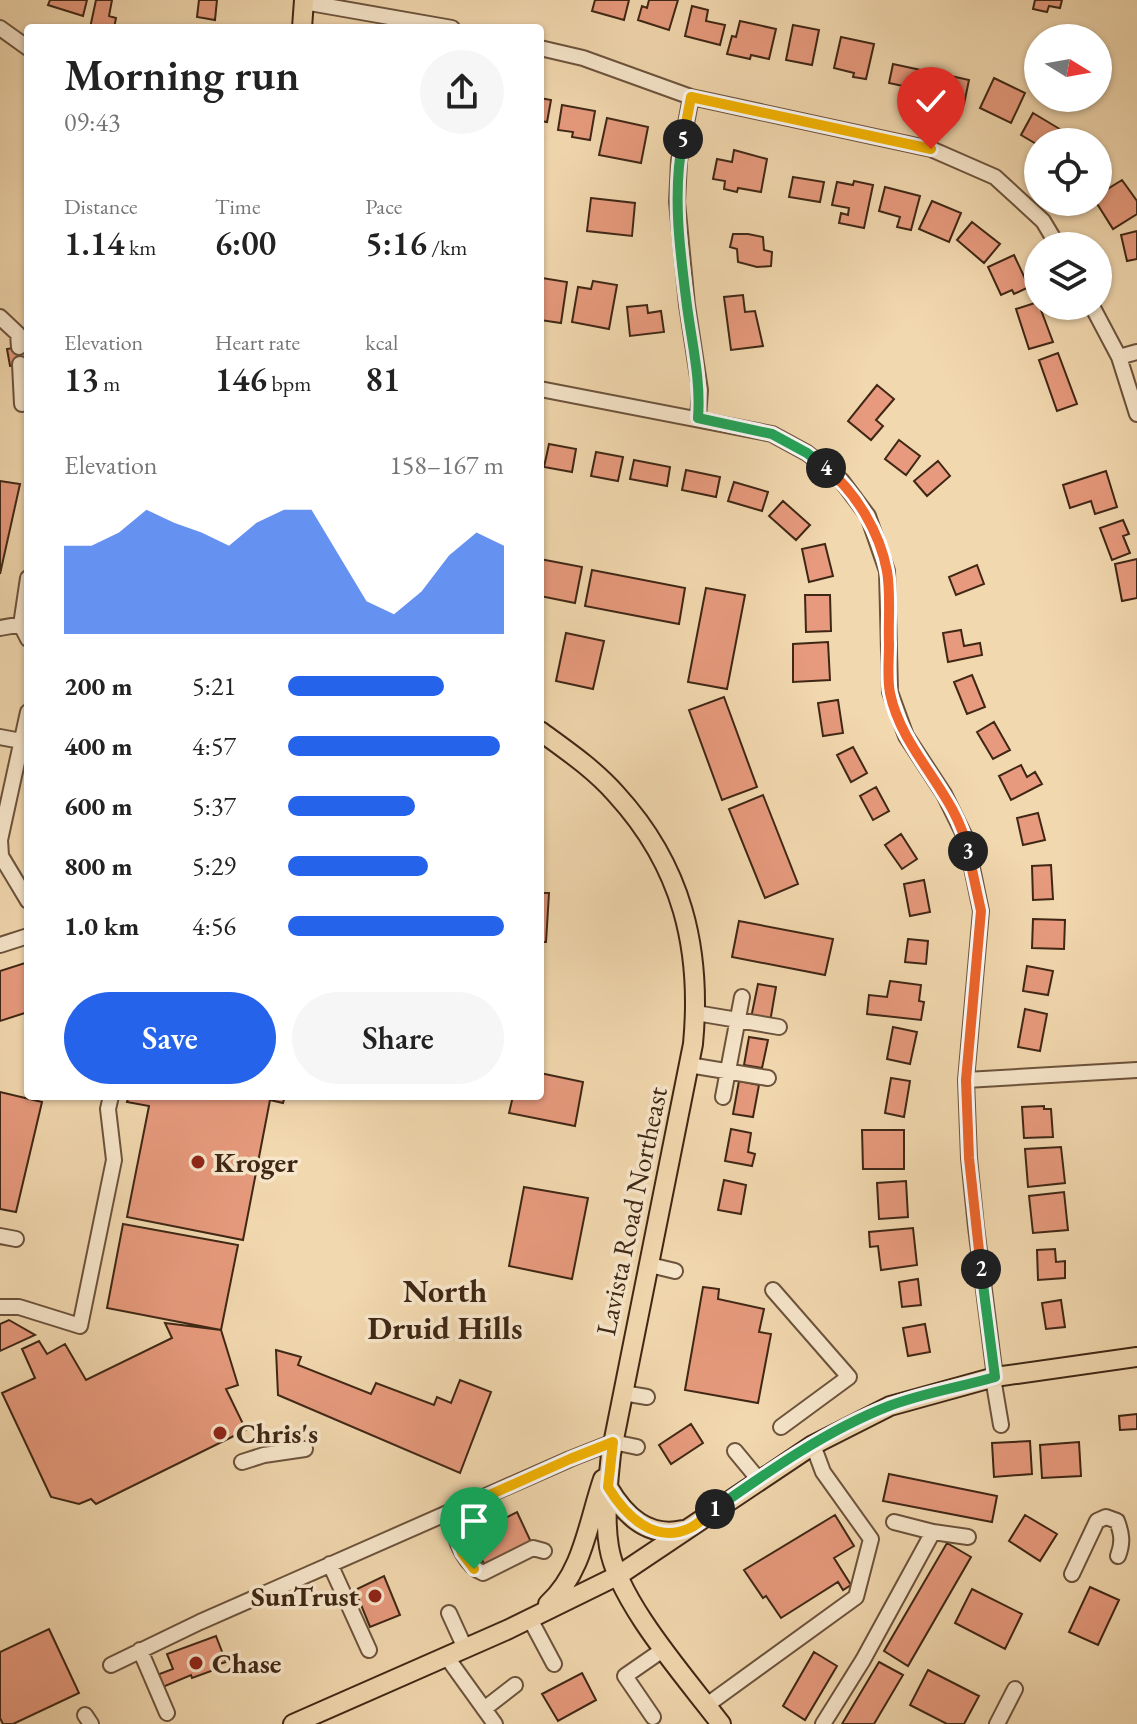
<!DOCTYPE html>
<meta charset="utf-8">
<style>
:root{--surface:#fff;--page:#f6f6f6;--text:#222;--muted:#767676;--accent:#2563eb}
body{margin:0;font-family:"EB Garamond",serif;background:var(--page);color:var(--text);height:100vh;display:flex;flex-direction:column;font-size:30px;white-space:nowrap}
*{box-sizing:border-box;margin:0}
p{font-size:26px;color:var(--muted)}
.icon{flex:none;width:44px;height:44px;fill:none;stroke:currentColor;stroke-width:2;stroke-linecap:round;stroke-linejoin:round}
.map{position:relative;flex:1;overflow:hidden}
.panel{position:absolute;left:24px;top:24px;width:520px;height:1076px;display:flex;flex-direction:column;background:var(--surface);border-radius:8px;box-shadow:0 2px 6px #0004}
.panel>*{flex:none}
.needle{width:52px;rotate:101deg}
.tools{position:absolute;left:1024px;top:24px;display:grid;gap:16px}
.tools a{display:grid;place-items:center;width:88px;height:88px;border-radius:50%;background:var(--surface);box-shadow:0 2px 6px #0004;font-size:40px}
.pin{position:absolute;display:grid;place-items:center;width:68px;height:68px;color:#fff;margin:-82px -34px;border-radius:50% 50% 50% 0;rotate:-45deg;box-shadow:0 0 8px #0007}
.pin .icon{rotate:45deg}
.km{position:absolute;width:40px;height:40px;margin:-20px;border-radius:50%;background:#222;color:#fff;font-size:22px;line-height:40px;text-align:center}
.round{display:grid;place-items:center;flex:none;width:84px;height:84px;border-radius:42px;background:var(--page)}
.head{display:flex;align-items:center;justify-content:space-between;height:136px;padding:0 40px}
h1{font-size:44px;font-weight:600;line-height:60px}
.figures{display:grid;grid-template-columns:repeat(3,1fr);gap:12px;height:136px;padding:8px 40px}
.figures div{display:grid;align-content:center}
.figures b{font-size:34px;font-weight:600}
.figures small{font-size:22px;font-weight:400}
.figures p{font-size:22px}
.chart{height:224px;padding:16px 40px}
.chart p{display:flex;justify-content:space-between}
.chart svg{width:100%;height:144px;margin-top:8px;fill:var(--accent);opacity:.7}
.action{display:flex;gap:16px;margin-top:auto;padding:16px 40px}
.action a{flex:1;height:92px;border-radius:48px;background:var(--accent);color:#fff;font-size:32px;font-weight:600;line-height:92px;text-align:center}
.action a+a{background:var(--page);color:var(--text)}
ul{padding:0 40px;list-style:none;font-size:26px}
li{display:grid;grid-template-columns:128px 96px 1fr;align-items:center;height:60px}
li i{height:20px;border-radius:10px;background:var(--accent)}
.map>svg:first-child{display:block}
.building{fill:#e79a7d;stroke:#3f2715;stroke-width:2}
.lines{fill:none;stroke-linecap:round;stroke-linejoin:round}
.minor-casing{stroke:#6c533c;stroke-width:18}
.major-casing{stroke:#3f2715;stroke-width:22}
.minor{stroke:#f7e6cb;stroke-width:14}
.major{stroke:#f2d8af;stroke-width:18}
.split-1-casing{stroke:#fff;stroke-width:16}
.split-2-casing{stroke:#fff;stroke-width:16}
.split-3-casing{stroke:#fff;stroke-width:16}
.split-4-casing{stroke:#fff;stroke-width:16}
.split-5-casing{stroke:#fff;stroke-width:16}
.split-6-casing{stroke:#fff;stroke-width:16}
.split-1{stroke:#f5b400;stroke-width:10}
.split-2{stroke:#22a559;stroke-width:10}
.split-3{stroke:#f0652b;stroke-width:10}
.split-4{stroke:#f0652b;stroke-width:10}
.split-5{stroke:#22a559;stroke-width:10}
.split-6{stroke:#f5b400;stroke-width:10}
.poi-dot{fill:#8f2418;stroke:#f7e6cb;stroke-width:3}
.labels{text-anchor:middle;stroke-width:7;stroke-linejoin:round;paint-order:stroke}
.poi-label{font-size:28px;font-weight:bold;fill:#3f2715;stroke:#f7e6cb;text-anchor:start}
.street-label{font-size:28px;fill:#3f2715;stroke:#f7e6cb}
.quarter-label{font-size:32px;font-weight:bold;fill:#3f2715;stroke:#f7e6cb}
</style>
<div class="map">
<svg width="1137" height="1724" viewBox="0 0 1137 1724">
<rect width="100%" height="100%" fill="#f2d8af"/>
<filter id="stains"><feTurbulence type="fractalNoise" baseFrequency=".0025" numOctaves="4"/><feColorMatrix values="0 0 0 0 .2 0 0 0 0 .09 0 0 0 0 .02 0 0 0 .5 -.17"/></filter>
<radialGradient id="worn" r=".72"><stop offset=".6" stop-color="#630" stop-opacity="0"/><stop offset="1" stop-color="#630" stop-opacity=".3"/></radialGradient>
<!-- building -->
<path class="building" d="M50,0h37l-4,16 -35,-11z
M96,0h16l-3,16 7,2 -2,10h-24z
M199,0h18l-2,20 -18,-3z
M595,0h34l-5,20 -32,-9z
M649,0h29l-9,30 -31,-10 4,-14 5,2z
M1035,0h27l-2,8 -11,-2 -2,6 -14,-3z
M692,6l16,4 -2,11 19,4 -5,20 -35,-9z
M740,21l36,8 -7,30 -18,-4 -1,4 -23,-5 5,-18 4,1z
M793,25l26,5 -7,35 -26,-5z
M841,37l33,7 -8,35 -13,-2 1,-4 -20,-5z
M893,64l28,6 -4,19 -28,-6z
M933,72l36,8 -5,24 -23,-5 1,-6 -13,-2z
M994,78l31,15 -14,30 -31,-15z
M540,98l11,2 -4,22 -7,-1z
M562,105l33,6 -5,29 -18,-3 1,-5 -15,-2z
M1033,113l30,18 -6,11h-19v3l-17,-10z
M607,118l41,9 -7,36 -42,-8z
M734,150l33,9 -6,33 -23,-4 -1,4 -13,-3 1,-8 -12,-2 4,-20 15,3z
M793,177l31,5 -4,20 -31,-5z
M1122,180l15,21v13l-24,15 -17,-27 2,-7z
M854,181l19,4 -9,43 -25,-5 2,-10 7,2 1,-7 -17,-3 5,-23 16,3z
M885,187l35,9 -9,34 -14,-3 3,-10 -21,-6z
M591,198l44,5 -3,33 -45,-5z
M932,201l29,12 -12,29 -30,-13z
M972,222l28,22 -16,19 -27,-23z
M1137,231v28l-10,2 -6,-26z
M733,234h15l15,3 1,13 8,2 -1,14 -14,1 -19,-5 -1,-13 -7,-2z
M1014,255l15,32 -15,7 -2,-4 -11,5 -13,-28z
M542,278l25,4 -6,41 -21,-3z
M593,281l24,4 -8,44 -37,-7 6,-35 13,2z
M743,295l2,17 10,-1 8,35 -32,4 -7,-53z
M1038,302l15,40 -24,7 -13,-40z
M647,305l1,8 13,-2 3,21 -34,4 -3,-29z
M28,336v41h-1l-1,-13 -16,2 -3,-17 18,-3 -1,-9z
M1058,353l19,51 -20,7 -18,-51z
M877,385l17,14 -18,21 7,6 -12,14 -23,-19z
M899,440l21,16 -14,19 -21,-16z
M549,444l27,5 -4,23 -28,-5z
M596,452l27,5 -5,24 -27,-5z
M634,460l36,7 -3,19 -37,-7z
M938,461l12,15 -23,20 -13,-15z
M686,470l34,7 -4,20 -34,-7z
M1106,471l11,36 -22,7 -4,-13 -21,7 -7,-23z
M0,481l20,3 -20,90z
M734,482l34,10 -6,19 -34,-10z
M783,501l27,24 -14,15 -27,-24z
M1123,520l6,14 -6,2 7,17 -18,7 -12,-32z
M825,544l8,32 -24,6 -7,-33z
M540,559l42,8 -7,36 -35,-7z
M1137,559v39l-15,3 -7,-37z
M977,565l7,19 -28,11 -7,-18z
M592,570l93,18 -6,36 -94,-18z
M706,588l39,7 -18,94 -39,-7z
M805,595h25l1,36 -25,1z
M961,630l3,16 16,-3 2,12 -34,7 -5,-29z
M566,633l38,8 -11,48 -37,-8z
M828,642l2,38 -37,2v-38z
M972,675l13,32 -18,7 -13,-32z
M724,697l33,90 -35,13 -33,-90z
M838,700l5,33 -20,3 -5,-33z
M994,722l16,28 -17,9 -16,-27z
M853,747l14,26 -16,9 -14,-27z
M1021,765l6,12 8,-5 7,12 -31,16 -12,-24z
M876,787l13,24 -16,9 -13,-24z
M763,795l35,89 -33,14 -36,-89z
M1038,813l7,27 -22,5 -6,-27z
M901,834l16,25 -15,10 -17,-24z
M1051,865l2,34 -20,1 -1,-34z
M924,880l6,32 -20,4 -6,-32z
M540,893h9l-3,49h-6z
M1033,919l32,1 -1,29 -32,-1z
M739,921l94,18 -8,36 -93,-18z
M908,939l20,2 -2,23 -21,-2z
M28,962v50l-28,9v-50z
M1027,966l26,5 -5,24 -25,-4z
M890,981l31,4 -2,16 5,1 -3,18 -54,-6 2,-19 18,2z
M758,984l18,3 -6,35 -19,-4z
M1025,1009l22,5 -7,37 -22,-4z
M893,1027l24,5 -7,32 -23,-5z
M749,1037l19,3 -6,28 -18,-3z
M540,1073l43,9 -8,44 -66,-13 4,-17h27z
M891,1078l19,3 -6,36 -19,-4z
M739,1081l20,4 -6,32 -20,-3z
M0,1092l42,10 -26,110 -16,-3z
M129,1096h156l-2,7 -13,-3 -27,140 -116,-23 22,-111 -22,-4z
M1044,1106v3h7l2,28 -29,1 -2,-31z
M731,1129l20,4 -3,19 7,2 -3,12 -27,-5z
M862,1130h42v39h-41z
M1061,1147l4,36 -37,4 -3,-38z
M724,1180l22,5 -5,29 -23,-4z
M906,1181l2,36 -29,2 -2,-36z
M524,1187l64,11 -16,81 -63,-13z
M1064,1192l4,38 -35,3 -4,-37z
M123,1224l115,21 -17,85 -114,-22z
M913,1228l4,37 -36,5 -3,-24 -8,1 -1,-15z
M1055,1249l1,13 9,-1v17l-27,2 -1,-30z
M918,1279l3,26 -19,2 -3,-25z
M703,1287l16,2 -1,10 46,10 -5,23 12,2 -13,69 -73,-13z
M1061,1300l4,27 -19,2 -4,-26z
M9,1320l26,15 -35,16v-27z
M165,1323l56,7 17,55 -12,4 20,41 -150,74 -5,-5 -12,5 -28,-7 -49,-104 33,-15 -13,-29 17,-8 8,13 18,-10 21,36 86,-42z
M925,1324l5,28 -22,4 -5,-28z
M276,1350l25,7 -3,8 73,29 5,-11 58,22 3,-8 14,6 9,-23 31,12 -31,81 -182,-78z
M1137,1414v15l-17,1 -1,-14z
M691,1424l12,19 -32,21 -12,-19z
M1030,1441l2,33 -38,3 -2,-34z
M1079,1442l2,34 -39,2 -2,-33z
M889,1474l108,22 -5,26 -109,-21z
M517,1512l14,30 -47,22 -14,-28z
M835,1515l19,31 -20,12 17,27 -8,5 -5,-8 -57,36 -15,-22 -3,2 -19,-28z
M1025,1515l32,19 -17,27 -31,-20z
M947,1543l24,14 -63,109 -24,-15z
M384,1576l16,39 -30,12 -15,-37z
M1090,1587l29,13 -21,45 -29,-13z
M972,1589l50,25 -17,35 -50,-26z
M49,1629l30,64 -66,31h-10l-3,-6v-66z
M216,1636l10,26 -14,4 2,4 -22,8 -1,-3 -33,14 -4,-13 19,-7 -6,-15z
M814,1652l23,14 -32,54 -22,-14z
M879,1662l24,13 -29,49h-32z
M928,1670l51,26 -15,28h-17l-37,-19z
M582,1673l14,27 -38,21 -16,-27z"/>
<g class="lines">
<!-- minor casing -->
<g class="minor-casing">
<path id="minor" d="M304,2l148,26
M0,28l28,20
M540,48l43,10 108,39 240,52 64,28 48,44 15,25
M691,97l-12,64 -2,41 10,103 13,85 -2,28
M1092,306l27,51 18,57
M0,317l18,17 1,13
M1119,357l18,-5
M20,364l2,40
M540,389l232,45 35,19 34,27 27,36 19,55 3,121 16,44 38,58 22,45 15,72 -15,169 3,78 7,69 19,150
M28,578l-7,47 7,14
M0,628l28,-5
M28,712l-28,128 1,16 27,45
M0,737l21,4
M0,945l28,-9
M696,1013l83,14
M689,1065l79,13
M966,1080l171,-10
M723,1097l19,-100
M0,1236l16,3
M650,1265l25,6
M773,1290l76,87 -68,50
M0,1307h19l61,19 34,-166 -6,-51 3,-13
M993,1378l8,47
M623,1393l24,4
M735,1451l24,29
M242,1462l22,-7 41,-6
M447,1514c8,20 14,50 36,59l50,-25 11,3
M894,1522l39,10
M330,1564l39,86
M1072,1574l25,-53 9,-4 11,4c5,13 6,22 1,35
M449,1613l16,35
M530,1619l24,45
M140,1650l27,63
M446,1656l49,68
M111,1665l89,-43 370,-163 43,-17 24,5
M707,1705l149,-108 15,-58 -48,-67 -10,-27
M484,1709l31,-24
M85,1715l6,9
M653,1717l-28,-41 39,-27
M823,1724l40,-64 70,-128 35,5
M997,1724l18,-35"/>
</g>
<!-- major casing -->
<g class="major-casing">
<path id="major" d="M302,28l2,-28
M540,731c26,19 54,38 76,63 66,72 86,154 77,250l-82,410c-3,29 -7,64 -2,93 9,55 78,132 112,177
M608,1487c17,29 40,51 75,43
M548,1604c35,-32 40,-81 55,-125
M293,1724l216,-95 110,-54 194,-130 77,-39 105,-29 142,-20"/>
</g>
<!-- minor -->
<use href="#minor" class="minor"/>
<!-- major -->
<use href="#major" class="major"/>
</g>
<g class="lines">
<!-- split-1 casing -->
<g class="split-1-casing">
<path id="split-1" d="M474,1569l-12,-16 -15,-39 123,-55 43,-17 -5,45c17,28 46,58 82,41 9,-4 17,-13 25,-19"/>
</g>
<!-- split-2 casing -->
<g class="split-2-casing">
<path id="split-2" d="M715,1509c54,-38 112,-79 174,-103 34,-13 72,-19 106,-29l-14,-108"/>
</g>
<!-- split-3 casing -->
<g class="split-3-casing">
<path id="split-3" d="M968,851l13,60 -15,169 3,78 12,111"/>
</g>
<!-- split-4 casing -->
<g class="split-4-casing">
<path id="split-4" d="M826,468c30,24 54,65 61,103 4,23 1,50 2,73 0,16 -2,34 1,49 12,59 66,99 78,158"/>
</g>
<!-- split-5 casing -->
<g class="split-5-casing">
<path id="split-5" d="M683,139c-11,54 -3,113 4,167 5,38 14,74 11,112l74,16 35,19 19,15"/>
</g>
<!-- split-6 casing -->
<g class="split-6-casing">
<path id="split-6" d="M683,139l8,-42 240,52"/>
</g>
<!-- split-1 -->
<use href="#split-1" class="split-1"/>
<!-- split-2 -->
<use href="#split-2" class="split-2"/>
<!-- split-3 -->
<use href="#split-3" class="split-3"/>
<!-- split-4 -->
<use href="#split-4" class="split-4"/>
<!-- split-5 -->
<use href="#split-5" class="split-5"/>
<!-- split-6 -->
<use href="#split-6" class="split-6"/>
</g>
<!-- markers -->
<g class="poi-dot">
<circle cx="198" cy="1162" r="8"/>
<circle cx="220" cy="1433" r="8"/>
<circle cx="375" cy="1596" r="8"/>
<circle cx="196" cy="1663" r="8"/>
</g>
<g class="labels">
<!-- poi labels -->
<g class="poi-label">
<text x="214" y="1172">Kroger</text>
<text x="236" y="1443">Chris's</text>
<text x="359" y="1606" text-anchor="end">SunTrust</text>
<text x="212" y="1673">Chase</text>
</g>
<!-- street labels -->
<g class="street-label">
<text transform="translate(631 1211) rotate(-78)" y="10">Lavista Road Northeast</text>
</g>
<!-- quarter labels -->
<g class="quarter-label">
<text x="445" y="1302">North<tspan x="445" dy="37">Druid Hills</tspan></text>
</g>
</g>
<rect width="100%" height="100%" filter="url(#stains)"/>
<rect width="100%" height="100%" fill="url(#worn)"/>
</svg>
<div class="tools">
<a><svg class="needle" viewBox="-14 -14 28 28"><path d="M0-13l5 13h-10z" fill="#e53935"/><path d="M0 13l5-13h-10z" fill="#767676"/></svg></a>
<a><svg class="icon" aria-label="locate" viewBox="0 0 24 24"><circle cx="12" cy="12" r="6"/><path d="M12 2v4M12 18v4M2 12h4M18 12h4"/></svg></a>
<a><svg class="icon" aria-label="layers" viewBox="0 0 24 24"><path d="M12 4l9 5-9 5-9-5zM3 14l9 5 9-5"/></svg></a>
</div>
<div class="pin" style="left:474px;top:1569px;background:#1e9e55"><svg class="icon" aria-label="arrive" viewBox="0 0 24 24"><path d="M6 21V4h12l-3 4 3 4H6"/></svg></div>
<div class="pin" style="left:931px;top:149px;background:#d93025"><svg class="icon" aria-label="check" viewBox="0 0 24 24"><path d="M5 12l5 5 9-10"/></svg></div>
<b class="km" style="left:715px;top:1509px">1</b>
<b class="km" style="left:981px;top:1269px">2</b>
<b class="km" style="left:968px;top:851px">3</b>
<b class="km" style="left:826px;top:468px">4</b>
<b class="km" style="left:683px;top:139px">5</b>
<section class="panel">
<div class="head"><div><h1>Morning run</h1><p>09:43</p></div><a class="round"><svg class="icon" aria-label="share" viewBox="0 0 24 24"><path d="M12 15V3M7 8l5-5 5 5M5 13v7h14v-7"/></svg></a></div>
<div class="figures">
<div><p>Distance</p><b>1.14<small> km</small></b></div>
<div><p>Time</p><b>6:00</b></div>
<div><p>Pace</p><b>5:16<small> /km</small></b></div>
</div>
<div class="figures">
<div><p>Elevation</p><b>13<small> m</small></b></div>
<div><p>Heart rate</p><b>146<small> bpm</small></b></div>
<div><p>kcal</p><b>81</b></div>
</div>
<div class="chart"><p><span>Elevation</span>158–167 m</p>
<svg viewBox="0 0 160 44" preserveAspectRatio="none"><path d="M0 44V17L10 17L20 13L30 6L40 10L50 13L60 17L70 10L80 6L90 6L100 20L110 34L120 38L130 31L140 20L150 13L160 17V44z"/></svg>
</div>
<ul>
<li><b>200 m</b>5:21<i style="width:72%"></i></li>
<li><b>400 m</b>4:57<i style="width:98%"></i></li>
<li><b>600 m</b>5:37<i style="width:59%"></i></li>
<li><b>800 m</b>5:29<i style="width:65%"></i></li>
<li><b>1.0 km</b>4:56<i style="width:100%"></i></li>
</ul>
<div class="action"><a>Save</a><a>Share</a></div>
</section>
</div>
